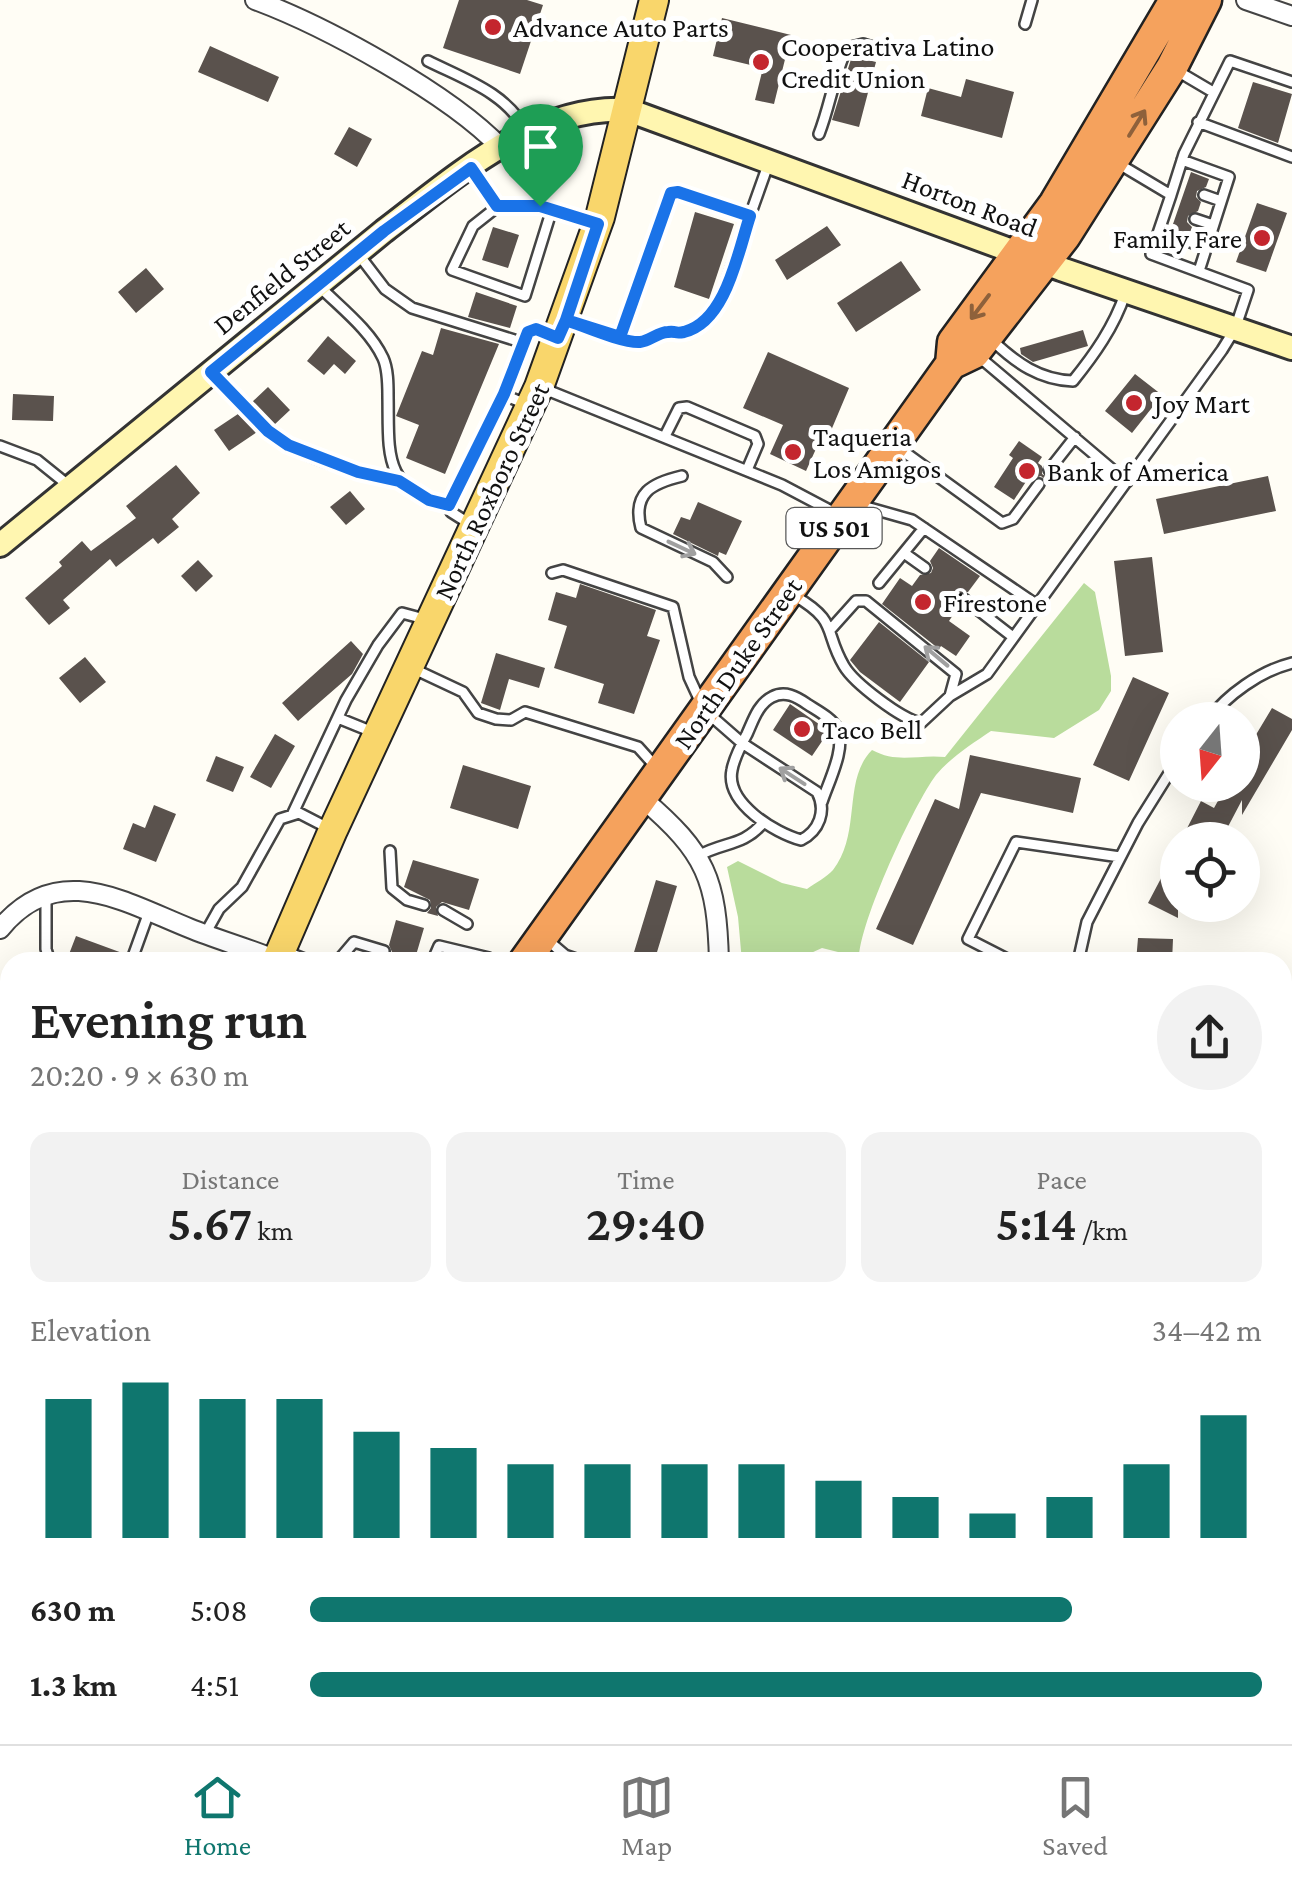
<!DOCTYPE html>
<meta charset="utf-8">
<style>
:root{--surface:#fff;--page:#f2f2f2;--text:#222;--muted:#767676;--line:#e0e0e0;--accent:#0f766e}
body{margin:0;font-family:"Crimson Pro",serif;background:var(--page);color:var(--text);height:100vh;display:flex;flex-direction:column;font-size:38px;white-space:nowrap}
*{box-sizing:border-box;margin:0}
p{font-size:32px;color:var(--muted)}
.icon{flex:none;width:55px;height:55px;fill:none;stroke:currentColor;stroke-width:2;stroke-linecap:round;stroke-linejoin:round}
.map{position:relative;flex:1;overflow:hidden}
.panel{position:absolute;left:0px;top:952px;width:1292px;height:792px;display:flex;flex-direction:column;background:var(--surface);border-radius:30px 30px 0 0;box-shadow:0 10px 40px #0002}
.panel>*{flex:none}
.needle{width:65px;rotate:197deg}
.tools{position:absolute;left:1160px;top:702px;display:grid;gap:20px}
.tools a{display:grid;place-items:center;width:100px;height:100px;border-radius:50%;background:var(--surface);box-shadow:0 10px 40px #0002;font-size:50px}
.pin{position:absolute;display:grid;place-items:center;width:85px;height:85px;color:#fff;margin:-102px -42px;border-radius:50% 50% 50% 0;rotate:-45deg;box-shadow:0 0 10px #0007}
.pin .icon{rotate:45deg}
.round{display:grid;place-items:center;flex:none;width:105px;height:105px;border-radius:52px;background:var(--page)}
.overview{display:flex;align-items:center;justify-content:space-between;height:170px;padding:0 30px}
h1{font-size:55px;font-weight:600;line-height:75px}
.stats{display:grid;grid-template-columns:repeat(3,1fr);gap:15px;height:170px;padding:10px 30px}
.stats div{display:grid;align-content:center;border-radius:20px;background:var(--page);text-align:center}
.stats b{font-size:50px;font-weight:600}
.stats small{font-size:28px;font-weight:400}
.stats p{font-size:28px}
.chart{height:280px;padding:20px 30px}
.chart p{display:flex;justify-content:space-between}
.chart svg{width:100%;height:180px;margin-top:10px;stroke:var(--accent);stroke-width:6}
ul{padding:0 30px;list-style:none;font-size:32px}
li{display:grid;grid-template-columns:160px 120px 1fr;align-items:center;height:75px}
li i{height:25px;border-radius:12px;background:var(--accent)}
.tab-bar{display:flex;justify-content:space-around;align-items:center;height:140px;border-top:2px solid var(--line);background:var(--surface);font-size:28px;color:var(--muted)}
.tab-bar a{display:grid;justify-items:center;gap:5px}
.tab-bar .current{color:var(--accent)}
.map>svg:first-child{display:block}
.green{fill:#d5ebbd}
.forest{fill:#b9dc9c}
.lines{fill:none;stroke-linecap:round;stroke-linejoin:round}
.stream{stroke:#3f96cf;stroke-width:5}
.building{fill:#5a524d}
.lane-casing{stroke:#444;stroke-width:14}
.street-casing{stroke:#444;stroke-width:22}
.secondary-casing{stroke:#333;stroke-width:28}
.primary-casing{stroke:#222;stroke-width:32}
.highway-casing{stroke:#222;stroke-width:35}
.lane{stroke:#fff;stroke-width:9}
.street{stroke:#fff;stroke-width:18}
.secondary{stroke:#fff6b0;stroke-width:22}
.primary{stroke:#f9d66b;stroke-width:28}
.highway{stroke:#f5a25d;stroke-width:30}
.oneway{stroke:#8e613b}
.oneway2{stroke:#a0a0a0}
.route-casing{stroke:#fff;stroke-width:20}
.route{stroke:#1a73e8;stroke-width:12}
.poi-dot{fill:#c4262e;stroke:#fff;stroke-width:4}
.labels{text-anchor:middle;stroke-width:10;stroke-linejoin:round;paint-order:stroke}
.shield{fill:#fff;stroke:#585858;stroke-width:2.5}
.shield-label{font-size:25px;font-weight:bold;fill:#111}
.poi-label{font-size:28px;fill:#111;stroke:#fff;text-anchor:start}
.street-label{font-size:28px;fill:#111;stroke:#fff}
</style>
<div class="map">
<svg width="1292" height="1744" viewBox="0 0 1292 1744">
<rect width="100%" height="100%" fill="#fffdf5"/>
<!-- green -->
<path class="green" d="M354,1735h207l-2,9h-208z"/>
<!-- forest -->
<path class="forest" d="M1084,583l11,9 16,84v15l-12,19 -45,28 -63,-7c-19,13 -40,26 -55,44 -22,29 -80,154 -77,187h-13l-8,-10 -16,-4 -31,14h-49l-4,-45 -11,-50 11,-6 44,22 25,6c8,-6 20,-12 26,-19 29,-37 9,-90 39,-120 26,14 46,4 73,7z"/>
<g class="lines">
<!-- stream -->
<path class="stream" d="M0,1324l10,-15"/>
</g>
<!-- building -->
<path class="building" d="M459,0h68l16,5 -23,69 -77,-26z
M722,18l69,17 -17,69 -19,-4 8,-32 -50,-12z
M210,46l69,31 -11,25 -70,-30z
M852,56l24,6 -17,65 -27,-7z
M966,79l48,13 -12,46 -81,-22 7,-28 33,9z
M1253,82l39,12 -14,49 -40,-15z
M349,127l23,12 -15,28 -23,-13z
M1191,172l18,7 -3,8 -9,4 -1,6 5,5 -3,9 -10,5 -1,6 5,5 -2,6 -10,5 -1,6 5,5 -2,8 -18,-7z
M1257,203l30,10 -21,59 -30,-10z
M695,212l39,12 -25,75 -35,-12z
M827,226l14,19 -54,35 -12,-20z
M493,227l26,8 -11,33 -26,-8z
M901,261l20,29 -65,42 -19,-29z
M146,268l18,21 -28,24 -18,-21z
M476,292l41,14 -7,22 -42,-11z
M441,328l58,16 -54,130 -39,-16 13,-33 -23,-9 26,-65 11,4z
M1083,330l5,16 -55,16 -12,-8 -1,-6z
M328,336l28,25 -11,13 -11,-10 -10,11 -17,-14z
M768,352l81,36 -19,45 -6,-2 -18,40 -36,-17 13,-29 -40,-17z
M1135,374l27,21 -30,38 -27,-22z
M268,387l22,23 -16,15 -23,-22z
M13,394l41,2 -1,25 -41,-1z
M238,414l19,18 -28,19 -15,-21z
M1019,441l23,16 -4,6 4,3v8l7,4 -3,3 -5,-5 -9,3 -3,-2 -15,23 -20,-13 19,-29 -4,-3z
M176,465l24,28 -28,26 7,8 -21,17 -5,-6 -37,29 -6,-8 -47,41 7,8 -21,17 -24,-27 37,-32 -3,-4 23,-21 9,10 45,-33 -10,-12z
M1268,476l8,35 -112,23 -8,-35z
M350,491l15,18 -19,16 -16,-18z
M698,502l44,19 -16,34 -7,-3 -1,4 -45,-22 8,-17 9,3z
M939,548l41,28 -12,16 -11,3 2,11 -10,15 21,15 -14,20 -15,-10 -2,3 -57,-45 18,-26 12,8 8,-11 11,-2 2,-5 -3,-7z
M1152,557l11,95 -38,4 -11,-95z
M198,560l15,16 -17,16 -15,-16z
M580,584l76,26 -9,26 13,4 -26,74 -36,-11 6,-19 -50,-16 13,-42 -19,-6 8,-28 20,6z
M879,622l50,40 -29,40 -40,-30 -10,-12z
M351,641l12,13 -11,20 -54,47 -16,-18z
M496,653l49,15 -6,20 -30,-9 -9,31 -19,-7z
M85,657l21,25 -26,21 -21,-25z
M1133,677l36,16 -40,88 -36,-16z
M790,704l39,27 -17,25 -39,-26z
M1272,708l20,11v11l-50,85v-15l-21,40h-40l20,-39 13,7 10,-18 -9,-5h27v-27z
M275,734l20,12 -24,42 -21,-11z
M970,755l111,23 -8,35 -92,-20 -68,152 -37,-16 59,-130 24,10z
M216,756l28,11 -11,25 -27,-11z
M463,765l68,21 -13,43 -68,-21z
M154,805l22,9 -20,48 -33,-13 10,-26 12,5z
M1178,846v72l-30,-15z
M413,860l66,19 -10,31 -27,-8 -6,5 2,9 -11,-3 4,-5 -1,-8 -26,-13z
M656,880l21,6 -23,76h-23z
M396,920l28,8 -10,34h-30l8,-10 -3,-7z
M76,936l49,18 -2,8h-57z
M1138,938l35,1 -1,23h-36z"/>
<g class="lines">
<!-- lane casing -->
<g class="lane-casing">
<path id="lane" d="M1025,24l7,-24
M428,61c36,18 79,32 98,70
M1174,69l39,23
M1198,122l94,35
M819,134c11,-28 15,-59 28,-86l16,-4 26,8
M1182,160l47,17 -30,94
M471,168l26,39 43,-2 55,18
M1171,195l13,-41 46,-93 62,21
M1204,195l17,6
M540,205l2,-25 19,-16
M497,207l-24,19 -21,44 73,26 27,-87
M1195,219l18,6
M1187,241l19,6
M359,255l26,34 27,19 112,35
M320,287c21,21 50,43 63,71 5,11 5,26 5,38 1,58 -6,94 61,109
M568,321l72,21 25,-11 19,1 7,-3 25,-18 52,-146
M620,337l51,-144 7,-1 72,24
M993,341c23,22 47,39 80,40 21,-26 41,-54 52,-87
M977,355l150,127
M213,374c18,19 35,40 55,57 34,30 88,40 131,50
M542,388l240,97 53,28
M504,395l25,-63 7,-3 15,6
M665,436l14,-28 8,-1 68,29 3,8 -11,26
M0,446l37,14 31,25
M896,446l106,77 11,-4 26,-35
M1049,470l26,-33
M682,476c-30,7 -50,17 -41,52l72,34 14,15
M859,505l53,15 125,85
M470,524l-19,-12 -2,-7 55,-110 24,10
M904,553l21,15
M552,573l11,-3 110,37 16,70 12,26
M879,583l45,-55
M795,596c44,26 28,34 49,70 10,17 57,53 77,57l29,-27 6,-22 -90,-73h-10l-26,29
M964,599l49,38
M414,669l49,23 15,21 18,6 15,1 14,-8 113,35 17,19
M950,696l37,-22 235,-324 13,-21 13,-39 -97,-36 20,-59 -52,-31
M710,715l32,28 75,49c10,19 2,39 -16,48 -26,-7 -76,-37 -69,-70 2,-12 9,-25 15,-36 6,-13 11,-30 25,-37 13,-7 25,0 35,7 9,6 25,14 30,24 10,19 -9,55 -15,74
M338,718l37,15
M1208,720c19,-25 52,-49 84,-57
M293,813l53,-113 32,-55 24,-32 26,7
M390,851l2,37 15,12 17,5
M698,856c27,-15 44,-9 65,-33
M46,896v53l4,13
M443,910l24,14
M205,934l14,-25 23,-22 38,-68 19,-6 31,16
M545,938l20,17 20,7
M287,952l25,10
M131,962l18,-50
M337,962l17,-20 30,9
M432,962l7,-16 50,12 6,4
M1013,962l-45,-23 48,-97 104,15
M1078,962l9,-40 51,-99 40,-64
M1282,1036l10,7
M0,1557l10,3
M0,1609l10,3
M0,1689l10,-3
M489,1744l4,-9
M686,1744v-9"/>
</g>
<!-- street casing -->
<g class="street-casing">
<path id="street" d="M255,0c70,26 195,94 246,148
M1246,0l46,16
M643,799c63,54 74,80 76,163
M0,929c57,-70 124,-27 189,-1 29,12 59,20 87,32
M1282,1096l10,-6
M1282,1182l10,13
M564,1744l2,-9"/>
</g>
<!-- secondary casing -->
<g class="secondary-casing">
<path id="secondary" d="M0,545l384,-314c70,-53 151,-127 244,-121l433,159 231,79"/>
</g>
<!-- primary casing -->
<g class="primary-casing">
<path id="primary" d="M276,962l57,-132 206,-443 61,-170 54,-217"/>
</g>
<!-- highway casing -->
<g class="highway-casing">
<path id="highway" d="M951,364l2,-22 102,-139 120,-203
M524,962l427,-598 23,-11 91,-117 107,-169 34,-67
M34,1744l3,-9"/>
</g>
<!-- lane -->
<use href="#lane" class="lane"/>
<!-- street -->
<use href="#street" class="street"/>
<!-- secondary -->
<use href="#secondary" class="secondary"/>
<!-- primary -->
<use href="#primary" class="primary"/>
<!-- highway -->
<use href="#highway" class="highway"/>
</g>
<!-- one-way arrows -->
<defs><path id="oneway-shaft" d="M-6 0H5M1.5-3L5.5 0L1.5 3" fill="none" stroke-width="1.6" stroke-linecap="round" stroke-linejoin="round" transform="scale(2.5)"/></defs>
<g class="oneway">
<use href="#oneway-shaft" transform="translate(1137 123) rotate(-58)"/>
<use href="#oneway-shaft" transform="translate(980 307) rotate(127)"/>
</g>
<g class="oneway2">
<use href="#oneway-shaft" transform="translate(682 548) rotate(25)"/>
<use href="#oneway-shaft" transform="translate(936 656) rotate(-140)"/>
<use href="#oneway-shaft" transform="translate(792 776) rotate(-147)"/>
</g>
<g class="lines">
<!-- route casing -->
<g class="route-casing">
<path id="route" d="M540,206h-43l-26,-38 -87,63 -173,141 57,59 20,14 70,27 41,9 30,19 20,5 55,-111 24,-62 8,-3 22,9 8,-18c18,6 56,23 74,22 10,-1 18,-10 28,-10 10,-1 6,2 16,0 42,-10 54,-80 66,-116l-72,-24 -7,1 -51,144 -54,-17 32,-96 -58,-18"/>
</g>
<!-- route -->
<use href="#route" class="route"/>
</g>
<!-- markers -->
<g class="poi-dot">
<circle cx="493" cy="27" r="10"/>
<circle cx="761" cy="62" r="10"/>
<circle cx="1262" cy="238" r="10"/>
<circle cx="1134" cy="403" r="10"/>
<circle cx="793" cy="452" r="10"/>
<circle cx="1027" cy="471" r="10"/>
<circle cx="923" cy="602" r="10"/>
<circle cx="802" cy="729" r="10"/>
</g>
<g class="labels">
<!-- shield labels -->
<rect class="shield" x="786.5" y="508" width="95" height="40" rx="8"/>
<g class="shield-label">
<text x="834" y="537">US 501</text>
</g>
<!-- poi labels -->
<g class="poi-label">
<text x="513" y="37">Advance Auto Parts</text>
<text x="781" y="56">Cooperativa Latino<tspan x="781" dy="32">Credit Union</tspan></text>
<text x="1242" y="248" text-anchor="end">Family Fare</text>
<text x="1154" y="413">Joy Mart</text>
<text x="813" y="446">Taqueria<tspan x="813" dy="32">Los Amigos</tspan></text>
<text x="1047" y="481">Bank of America</text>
<text x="943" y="612">Firestone</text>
<text x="822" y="739">Taco Bell</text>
</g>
<!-- street labels -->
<g class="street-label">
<text transform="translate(970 203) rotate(21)" y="10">Horton Road</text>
<text transform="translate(281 276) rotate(-39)" y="10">Denfield Street</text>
<text transform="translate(491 491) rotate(-65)" y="10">North Roxboro Street</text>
<text transform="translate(737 663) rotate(-55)" y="10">North Duke Street</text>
</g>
</g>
</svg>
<div class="tools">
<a><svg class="needle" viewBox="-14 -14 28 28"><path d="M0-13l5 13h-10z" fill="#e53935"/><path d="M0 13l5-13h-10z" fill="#767676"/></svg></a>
<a><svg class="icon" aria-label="locate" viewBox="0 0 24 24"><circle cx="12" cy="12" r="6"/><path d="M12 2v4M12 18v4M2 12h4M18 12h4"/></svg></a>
</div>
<div class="pin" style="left:540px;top:206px;background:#1e9e55"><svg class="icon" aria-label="arrive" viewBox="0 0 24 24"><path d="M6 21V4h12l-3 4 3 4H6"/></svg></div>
<section class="panel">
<div class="overview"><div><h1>Evening run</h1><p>20:20 · 9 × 630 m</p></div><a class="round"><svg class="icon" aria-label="share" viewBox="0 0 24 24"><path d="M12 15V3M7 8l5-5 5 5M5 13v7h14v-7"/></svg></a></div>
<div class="stats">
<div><p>Distance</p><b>5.67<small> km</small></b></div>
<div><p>Time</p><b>29:40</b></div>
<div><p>Pace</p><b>5:14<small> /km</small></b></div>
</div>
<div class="chart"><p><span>Elevation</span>34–42 m</p>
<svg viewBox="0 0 160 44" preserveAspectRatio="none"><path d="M5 44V10M15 44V6M25 44V10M35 44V10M45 44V18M55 44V22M65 44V26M75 44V26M85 44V26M95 44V26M105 44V30M115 44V34M125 44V38M135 44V34M145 44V26M155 44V14"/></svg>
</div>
<ul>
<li><b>630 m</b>5:08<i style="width:80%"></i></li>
<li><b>1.3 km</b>4:51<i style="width:100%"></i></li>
</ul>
</section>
</div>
<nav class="tab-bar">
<a class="current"><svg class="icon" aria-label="home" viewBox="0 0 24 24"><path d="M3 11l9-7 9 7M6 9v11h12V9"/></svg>Home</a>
<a><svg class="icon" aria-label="map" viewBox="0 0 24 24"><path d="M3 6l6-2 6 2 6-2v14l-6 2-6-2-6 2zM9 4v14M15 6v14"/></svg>Map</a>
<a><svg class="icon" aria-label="saved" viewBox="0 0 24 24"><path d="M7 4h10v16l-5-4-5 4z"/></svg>Saved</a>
</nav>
